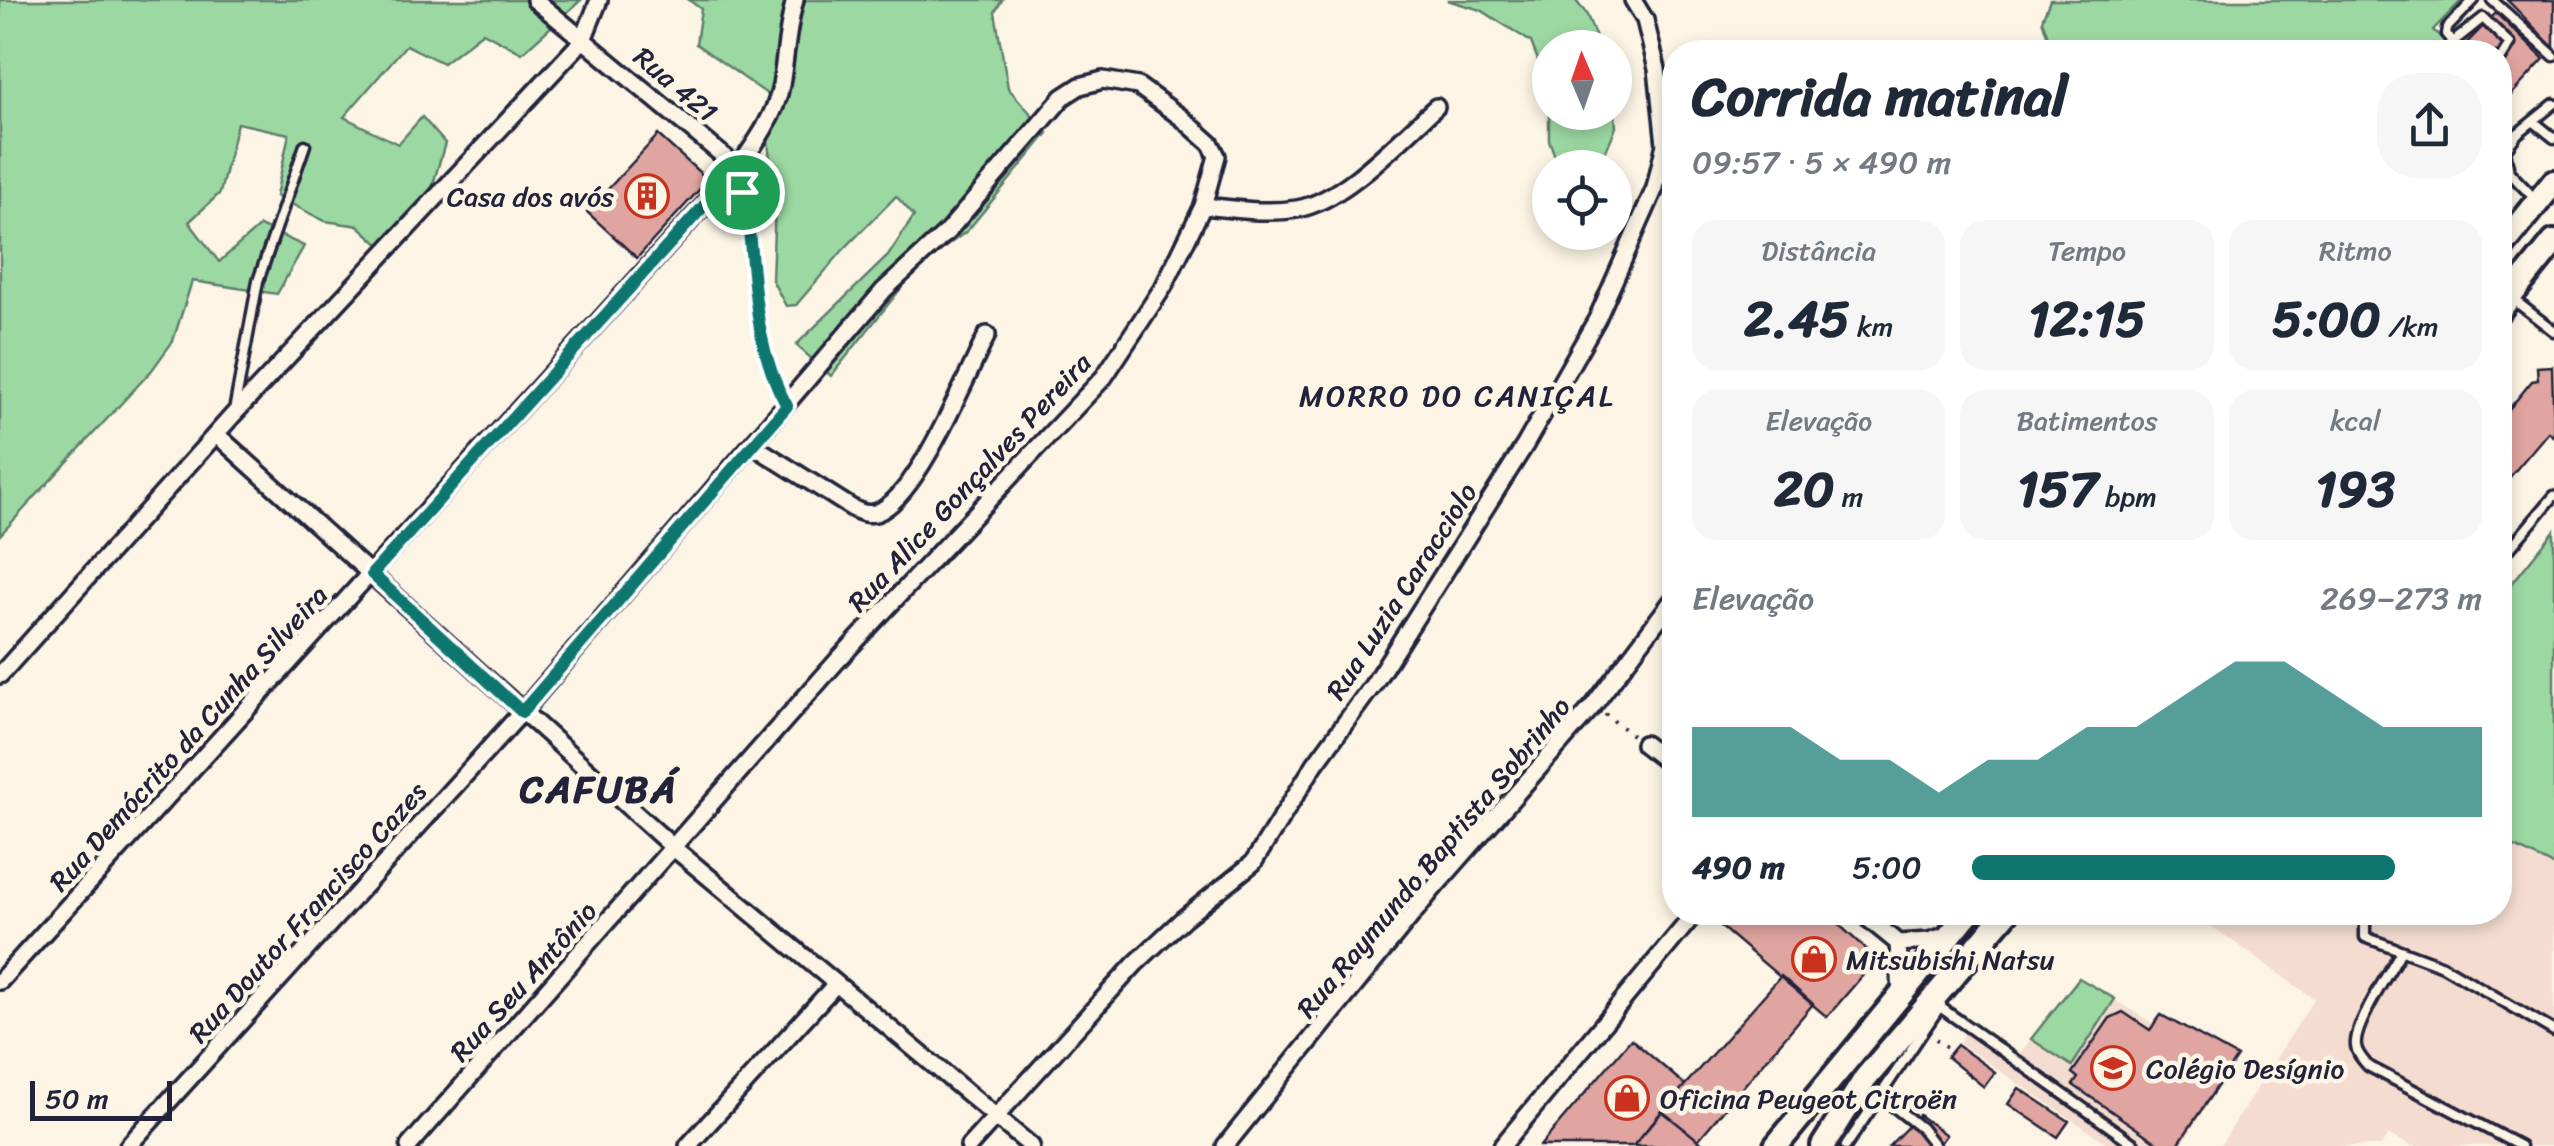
<!DOCTYPE html>
<html lang="pt">
<meta charset="utf-8">
<style>
:root{--surface:#fff;--page:#f6f6f7;--text:#1f2937;--muted:#747a83;--accent:#0f766e}
body{margin:0;font-family:Sriracha,sans-serif;background:var(--page);color:var(--text);height:100vh;display:flex;flex-direction:column;font-size:38px;white-space:nowrap}
*{box-sizing:border-box;margin:0}
p{font-size:32px;color:var(--muted)}
.icon{flex:none;width:55px;height:55px;fill:none;stroke:currentColor;stroke-width:2;stroke-linecap:round;stroke-linejoin:round}
.map{position:relative;flex:1;overflow:hidden}
.panel{position:absolute;left:1662px;top:40px;width:850px;height:885px;display:flex;flex-direction:column;background:var(--surface);border-radius:40px;box-shadow:0 5px 15px #0003}
.panel>*{flex:none}
.needle{width:65px;rotate:358deg}
.fabs{position:absolute;left:1532px;top:30px;display:grid;gap:20px}
.fabs a{display:grid;place-items:center;width:100px;height:100px;border-radius:50%;background:var(--surface);box-shadow:0 5px 15px #0003;font-size:50px}
.scale{position:absolute;left:30px;bottom:25px;width:142px;box-sizing:border-box;padding-left:10px;border:5px solid #22223b;border-top:0;font-size:28px;line-height:35px;white-space:nowrap;color:#22223b;-webkit-text-stroke:8px #fcf5e5;paint-order:stroke}
.pin{position:absolute;display:grid;place-items:center;width:85px;height:85px;color:#fff;margin:-42px;border:5px solid #fff;border-radius:50%;box-shadow:0 2px 10px #0007}
.round{display:grid;place-items:center;flex:none;width:105px;height:105px;border-radius:40px;background:var(--page)}
.head{display:flex;align-items:center;justify-content:space-between;height:170px;padding:0 30px}
h1{font-size:55px;font-weight:700;line-height:75px}
.figures{display:grid;grid-template-columns:repeat(3,1fr);gap:15px;height:170px;padding:10px 30px}
.figures div{display:grid;align-content:center;border-radius:25px;background:var(--page);text-align:center}
.figures b{font-size:50px;font-weight:700}
.figures small{font-size:28px;font-weight:400}
.figures p{font-size:28px}
.chart{height:280px;padding:20px 30px}
.chart p{display:flex;justify-content:space-between}
.chart svg{width:100%;height:180px;margin-top:10px;fill:var(--accent);opacity:.7}
ul{padding:0 30px;list-style:none;font-size:32px}
li{display:grid;grid-template-columns:160px 120px 1fr;align-items:center;height:75px}
li i{height:25px;border-radius:12px;background:var(--accent)}
.map>svg:first-child{display:block}
.built{fill:#f4ddd0}
.green{fill:#9cd9a2;stroke:#5f7e6e;stroke-width:2.5}
.building{fill:#e0a5a0;stroke:#22223b;stroke-width:2.5}
.lines{fill:none;stroke-linecap:round;stroke-linejoin:round}
.service-casing{stroke:#22223b;stroke-width:15}
.minor-casing{stroke:#22223b;stroke-width:22}
.secondary-casing{stroke:#22223b;stroke-width:30}
.path{stroke:#22223b;stroke-width:4;stroke-dasharray:2.5 8;stroke-linecap:butt}
.service{stroke:#fcf5e5;stroke-width:8}
.minor{stroke:#fcf5e5;stroke-width:15}
.secondary{stroke:#fcf5e5;stroke-width:22}
.route-casing{stroke:#fff;stroke-width:20}
.route{stroke:#0f766e;stroke-width:12}
.labels{text-anchor:middle;stroke-width:9;stroke-linejoin:round;paint-order:stroke}
.street-label{font-size:28px;fill:#22223b;stroke:#fcf5e5}
.poi-label{font-size:28px;fill:#22223b;stroke:#fcf5e5;text-anchor:start}
.neighbourhood-label{font-size:30px;letter-spacing:2.5px;fill:#22223b;stroke:#fcf5e5}
.district-label{font-size:38px;font-weight:bold;letter-spacing:2.5px;fill:#22223b;stroke:#fcf5e5}
</style>
<div class="map">
<svg width="2554" height="1146" viewBox="0 0 2554 1146">
<rect width="100%" height="100%" fill="#fcf5e5"/>
<filter id="ink" filterUnits="userSpaceOnUse"><feTurbulence type="fractalNoise" baseFrequency=".01" numOctaves="2"/><feDisplacementMap in="SourceGraphic" scale="20" xChannelSelector="R" yChannelSelector="G"/><feConvolveMatrix kernelMatrix="1 2 1 2 8 2 1 2 1" color-interpolation-filters="sRGB"/></filter>
<g filter="url(#ink)">
<!-- built -->
<path class="built" d="M2500,840l54,26v280h-142l-23,-11 -9,11h-160l94,-147 -121,-86 307,-1z
M2079,978l75,46 7,-9 76,42 -56,89h-70l-152,-103 13,-21 46,34z"/>
<!-- green -->
<path class="green" d="M0,0h581l-59,53 -39,-21 -40,31 -37,-18 -62,72 54,27 24,-27 23,26 -16,55 -44,52 -26,-24 -34,-5 -49,-25 13,-62 -52,-11 -17,70 -31,29 30,40 41,-36 44,20 -27,48 -85,-13 -19,60 -21,29 -152,165z
M689,0h313l-7,12 13,76 40,45 -81,98 -49,36 -87,109 -35,-31 92,-89 26,-40 -18,-20 -52,53 -48,56 -10,1 -14,-26 3,-77 -7,-62 11,-26 -12,-21 -71,-50 5,-35z
M1447,0h128l11,13 14,34 -50,1v64l65,1 1,14 -17,40h-40l-10,-27v-51l-18,-47 -50,-32z
M2050,0h412l-29,30 23,22h-403l-11,-32z
M2554,531v335l-54,-26v-251l5,3z
M2079,978l36,21 -43,67 -41,-27z"/>
<!-- building -->
<path class="building" d="M2507,0h47v48l-31,-32z
M2496,13l48,46 -44,48v-55h-42z
M658,135l50,45 -71,78 -50,-46z
M2552,366l2,71 -6,-5 -44,52 3,5 -7,9v-78l32,-39 6,-1 -1,-13z
M1719,912h106l42,38 2,18 -42,49 -114,-97z
M1781,976l32,28 -115,136 -36,-29z
M2123,1012l27,18 11,-15 76,42 -60,89h-15l-89,-61 5,-7 -6,-5 38,-55z
M1631,1039l54,46 -52,61h-93z
M1957,1045l38,27 -11,15 -37,-30z
M2019,1088l50,33 -11,16 -50,-33z
M1662,1111l36,29 7,6h-72z
M1919,1115l27,20 -8,11h-49z"/>
<g class="lines">
<!-- service casing -->
<g class="service-casing">
<path id="service" d="M2474,0l-27,28 -1,6 7,8 30,-24 27,26 -10,16
M2492,0l62,56
M2533,121l21,17
M2535,199l-26,-27 -4,-22 12,-16 37,-30
M2514,300l40,31
M234,411l24,-130 47,-136
M2500,551l11,-4 43,-51
M2365,912v25l78,29 111,65
M2401,951c-10,19 -48,75 -45,95 1,8 7,14 12,20l152,80
M1940,1007l194,137
M1879,1095l42,33 14,18
M1846,1146l95,-141"/>
</g>
<!-- minor casing -->
<g class="minor-casing">
<path id="minor" d="M535,0l203,168
M1203,206c31,3 63,8 94,3 47,-8 104,-71 139,-102
M216,434l459,415 356,297
M754,446l98,62c11,6 20,8 30,2 39,-22 83,-132 105,-175
M0,675l233,-260 350,-375 16,-40
M1644,744l31,24
M1860,912l38,31
M0,981l738,-813c17,-24 38,-53 43,-83 5,-29 6,-57 14,-85
M1901,994l-3,-51 31,-2 19,-6
M128,1146l394,-434 362,-422 63,-58 116,-135 17,-11 23,-6 35,6 44,32 29,26 6,12 -14,50 -39,80 -60,91 -267,284 -428,485
M688,1146l147,-161
M969,1146l166,-182 48,-45 70,-56 62,-99 58,-79 152,-240 72,-126 58,-131 10,-44 -8,-75 -12,-49 -12,-20
M1225,1146l207,-256 161,-184 82,-109
M1502,1146l194,-234"/>
</g>
<!-- secondary casing -->
<g class="secondary-casing">
<path id="secondary" d="M2500,249l54,-67
M2500,309l54,-67
M1776,1146l193,-234
M1823,1146l42,-67 142,-167"/>
</g>
<!-- path -->
<path class="path" d="M741,187c12,62 6,146 36,201
M1605,714l28,22
M1936,1039l16,12"/>
<!-- service -->
<use href="#service" class="service"/>
<!-- minor -->
<use href="#minor" class="minor"/>
<!-- secondary -->
<use href="#secondary" class="secondary"/>
</g>
</g>
<g class="lines" filter="url(#ink)">
<!-- route casing -->
<g class="route-casing">
<path id="route" d="M738,168c3,20 9,41 11,62 6,62 7,121 38,176l-265,306 -150,-138z"/>
</g>
<!-- route -->
<use href="#route" class="route"/>
</g>
<!-- icons -->
<defs>
<g id="building-ring" transform="scale(2.25)"><circle r="9.5" fill="#fcf5e5" stroke="#c8321e" stroke-width="1.5"/><path d="M-4-6H4V6H1V3H-1V6H-4ZM-2.5-4.3h1.7v1.8h-1.7ZM.8-4.3h1.7v1.8H.8ZM-2.5-1h1.7V.8h-1.7ZM.8-1h1.7V.8H.8Z" fill="#c8321e"/></g>
<g id="shop-ring" transform="scale(2.25)"><circle r="9.5" fill="#fcf5e5" stroke="#c8321e" stroke-width="1.5"/><path d="M-5-2.5h2.3a2.7 3.5 0 0 1 5.4 0H5L5.5 6h-11ZM-1.5-2.5h3a1.5 2.3 0 0 0-3 0Z" fill="#c8321e"/></g>
<g id="school-ring" transform="scale(2.25)"><circle r="9.5" fill="#fcf5e5" stroke="#c8321e" stroke-width="1.5"/><path d="M0-5L7-2L0 1L-7-2ZM-4 1L0 2.5L4 1V4Q0 6-4 4Z" fill="#c8321e"/></g>
</defs>
<g fill-rule="evenodd">
<use href="#building-ring" x="647" y="196"/>
<use href="#shop-ring" x="1814" y="959"/>
<use href="#school-ring" x="2113" y="1068"/>
<use href="#shop-ring" x="1627" y="1098"/>
</g>
<g class="labels">
<!-- street labels -->
<g class="street-label">
<text transform="translate(676 84) rotate(40)" y="10">Rua 421</text>
<text transform="translate(969 482) rotate(-47)" y="10">Rua Alice Gonçalves Pereira</text>
<text transform="translate(1401 591) rotate(-57)" y="10">Rua Luzia Caracciolo</text>
<text transform="translate(188 738) rotate(-48)" y="10">Rua Demócrito da Cunha Silveira</text>
<text transform="translate(1433 857) rotate(-50)" y="10">Rua Raymundo Baptista Sobrinho</text>
<text transform="translate(307 912) rotate(-48)" y="10">Rua Doutor Francisco Cazes</text>
<text transform="translate(523 981) rotate(-48)" y="10">Rua Seu Antônio</text>
</g>
<!-- poi labels -->
<g class="poi-label">
<text x="614" y="206" text-anchor="end">Casa dos avós</text>
<text x="1846" y="969">Mitsubishi Natsu</text>
<text x="2146" y="1078">Colégio Desígnio</text>
<text x="1660" y="1108">Oficina Peugeot Citroën</text>
</g>
<!-- neighbourhood labels -->
<g class="neighbourhood-label">
<text x="1457" y="406">MORRO DO CANIÇAL</text>
</g>
<!-- district labels -->
<g class="district-label">
<text x="599" y="802">CAFUBÁ</text>
</g>
</g>
</svg>
<div class="fabs">
<a><svg class="needle" viewBox="-14 -14 28 28"><path d="M0-13l5 13h-10z" fill="#e53935"/><path d="M0 13l5-13h-10z" fill="#747a83"/></svg></a>
<a><svg class="icon" aria-label="locate" viewBox="0 0 24 24"><circle cx="12" cy="12" r="6"/><path d="M12 2v4M12 18v4M2 12h4M18 12h4"/></svg></a>
</div>
<div class="scale">50 m</div>
<div class="pin" style="left:742px;top:192px;background:#1e9e55"><svg class="icon" aria-label="arrive" viewBox="0 0 24 24"><path d="M6 21V4h12l-3 4 3 4H6"/></svg></div>
<section class="panel">
<div class="head"><div><h1>Corrida matinal</h1><p>09:57 · 5 × 490 m</p></div><a class="round"><svg class="icon" aria-label="share" viewBox="0 0 24 24"><path d="M12 15V3M7 8l5-5 5 5M5 13v7h14v-7"/></svg></a></div>
<div class="figures">
<div><p>Distância</p><b>2.45<small> km</small></b></div>
<div><p>Tempo</p><b>12:15</b></div>
<div><p>Ritmo</p><b>5:00<small> /km</small></b></div>
</div>
<div class="figures">
<div><p>Elevação</p><b>20<small> m</small></b></div>
<div><p>Batimentos</p><b>157<small> bpm</small></b></div>
<div><p>kcal</p><b>193</b></div>
</div>
<div class="chart"><p><span>Elevação</span>269–273 m</p>
<svg viewBox="0 0 160 44" preserveAspectRatio="none"><path d="M0 44V22L10 22L20 22L30 30L40 30L50 38L60 30L70 30L80 22L90 22L100 14L110 6L120 6L130 14L140 22L150 22L160 22V44z"/></svg>
</div>
<ul>
<li><b>490 m</b>5:00<i style="width:83%"></i></li>
</ul>
</section>
</div>
